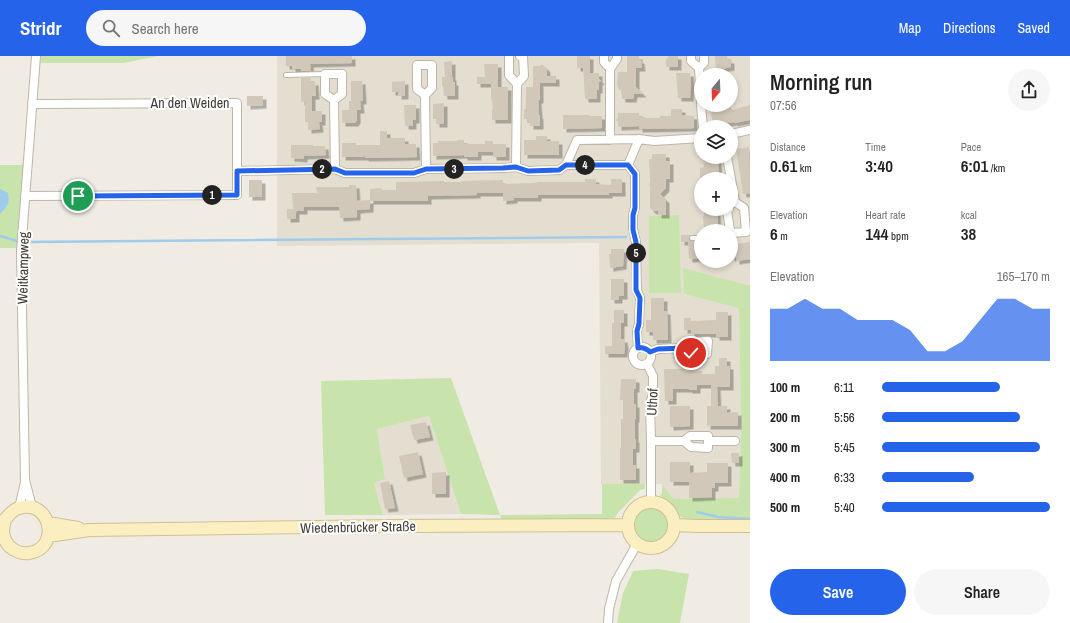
<!DOCTYPE html>
<meta charset="utf-8">
<style>
:root{--surface:#fff;--page:#f6f6f6;--text:#222;--muted:#767676;--accent:#2563eb}
body{margin:0;font-family:"Archivo Narrow",sans-serif;background:var(--page);color:var(--text);height:100vh;display:flex;flex-direction:column;font-size:15px;white-space:nowrap}
*{box-sizing:border-box;margin:0}
p{font-size:13px;color:var(--muted)}
.icon{flex:none;width:22px;height:22px;fill:none;stroke:currentColor;stroke-width:2;stroke-linecap:round;stroke-linejoin:round}
.map{position:relative;flex:1;overflow:hidden}
.drawer{display:flex;flex-direction:column;background:var(--surface);width:320px}
.drawer>*{flex:none}
.needle{width:26px;rotate:199deg}
.controls{position:absolute;left:694px;top:12px;display:grid;gap:8px}
.controls a{display:grid;place-items:center;width:44px;height:44px;border-radius:50%;background:var(--surface);box-shadow:0 2px 6px #0003;font-size:20px}
.pin{position:absolute;display:grid;place-items:center;width:34px;height:34px;color:#fff;margin:-17px;border:2px solid #fff;border-radius:50%;box-shadow:0 1px 4px #0007}
.km{position:absolute;width:20px;height:20px;margin:-10px;border-radius:50%;background:#222;color:#fff;font-size:11px;line-height:20px;text-align:center}
.round{display:grid;place-items:center;flex:none;width:42px;height:42px;border-radius:21px;background:var(--page)}
.headline{display:flex;align-items:center;justify-content:space-between;height:68px;padding:0 20px}
h1{font-size:22px;font-weight:600;line-height:30px}
.stats{display:grid;grid-template-columns:repeat(3,1fr);gap:6px;height:68px;padding:4px 20px}
.stats div{display:grid;align-content:center}
.stats b{font-size:17px;font-weight:600}
.stats small{font-size:11px;font-weight:400}
.stats p{font-size:11px}
.chart{height:112px;padding:8px 20px}
.chart p{display:flex;justify-content:space-between}
.chart svg{width:100%;height:72px;margin-top:4px;fill:var(--accent);opacity:.7}
.action{display:flex;gap:8px;margin-top:auto;padding:8px 20px}
.action a{flex:1;height:46px;border-radius:24px;background:var(--accent);color:#fff;font-size:16px;font-weight:600;line-height:46px;text-align:center}
.action a+a{background:var(--page);color:var(--text)}
ul{padding:0 20px;list-style:none;font-size:13px}
li{display:grid;grid-template-columns:64px 48px 1fr;align-items:center;height:30px}
li i{height:10px;border-radius:5px;background:var(--accent)}
header{display:flex;align-items:center;gap:24px;box-sizing:border-box;height:56px;padding:0 20px;background:var(--accent);color:#fff}
header strong{font-size:19px}
nav{display:flex;gap:22px;margin-inline-start:auto;font-size:14px}
.search{width:280px;height:36px;background:var(--page);display:flex;align-items:center;gap:10px;box-sizing:border-box;padding:0 14px;border-radius:22px;color:var(--muted);font-size:15px}
main{display:flex;flex:1;min-height:0}
.map>svg:first-child{display:block}
.residential{fill:#e4ded1;fill-rule:evenodd}
.green{fill:#c9e3ad}
.water{fill:#a0cbeb}
.lines{fill:none;stroke-linecap:round;stroke-linejoin:round}
.stream{stroke:#a0cbeb;stroke-width:2.5}
.building{fill:#d1c8b9;filter:url(#shadow)}
.lane-casing{stroke:#beb7a9;stroke-width:6}
.street-casing{stroke:#beb7a9;stroke-width:10}
.secondary-casing{stroke:#cec094;stroke-width:14}
.lane{stroke:#fff;stroke-width:4}
.street{stroke:#fff;stroke-width:8}
.secondary{stroke:#fbefc1;stroke-width:12}
.route-casing{stroke:#fff;stroke-width:8}
.route{stroke:#2563eb;stroke-width:5}
.labels{text-anchor:middle;stroke-width:4;stroke-linejoin:round;paint-order:stroke}
.street-label{font-size:14px;fill:#423c33;stroke:#fff}
</style>
<header>
<strong>Stridr</strong>
<div class="search"><svg class="icon" aria-label="search" viewBox="0 0 24 24"><circle cx="10" cy="10" r="6"/><path d="M15 15l6 6"/></svg>Search here</div>
<nav><a>Map</a><a>Directions</a><a>Saved</a></nav>
</header>
<main>
<div class="map">
<svg width="750" height="567" viewBox="0 0 750 567">
<defs>
<filter id="shadow"><feDropShadow dx="3.5" dy="3.5" stdDeviation="0" flood-color="#0004"/></filter>
</defs>
<rect width="100%" height="100%" fill="#f0ece3"/>
<!-- residential -->
<path class="residential" d="M277,0h473v229l-66,9 55,13 2,124 -2,68h-65l-13,-15h-60l-2,-241 -322,3zM701,19h30v30h-30zM701,71h30v30h-30zM701,123h30v30h-30zM701,175h30v30h-30z
M429,360l32,98 -78,1 -9,-32 11,-5 -8,-49z"/>
<!-- green -->
<path class="green" d="M41,0h117l-34,7h-83z
M0,109h24l-7,83h-17z
M679,159l2,78h-32v-77z
M683,212l64,17h3v237c-15,0 -58,1 -69,-5 -5,-3 -7,-8 -11,-12 -4,-4 -7,-6 -10,-11h2v-9l12,14 65,-1 2,-67 -2,-123 -55,-14z
M451,322l49,137 -39,-1 -32,-98 -52,13 8,50 -11,4 9,32h-58l-4,-134z
M602,428h43v5l-5,1 -23,24 -2,4 -27,2 -86,1 -2,-6 102,-1z
M633 469a18 18 0 1 1 36 0a18 18 0 1 1-36 0Z
M658,513l31,5 -9,49h-63l6,-30 10,-22z"/>
<!-- water -->
<path class="water" d="M0,133l8,4c2,11 -1,14 -8,21z"/>
<g class="lines">
<!-- stream -->
<path class="stream" d="M0,180l17,5 10,1 599,-5
M697,456l21,5 32,2"/>
</g>
<!-- building -->
<path class="building" d="M286,0h66v7l-42,1 1,7h-10v-2h-9v-3h-6z
M577,0h13v17h9v6l2,2 -2,1v8h-2v9h-12l-2,-31h-6z
M627,0h12v4h2l1,8h-6v19l7,7h-9l-1,5h-11l-1,-9h-2l-2,-6 1,-12h9z
M668,0h10v11h-12v-8l2,-1z
M715,0h12l1,4h3v7l-15,3z
M452,5v16h1v5h2v14h-11l-1,-10h-1v-9h3l-1,-15z
M484,8h14v23h10v33h-16v-11l1,-1 -2,-11v-13h-14v-7h8z
M542,8l5,5v7h9v7h-16v17h-2l1,15 1,1v10h-10v-4h-3v-3h-3v-10h2v-22h7v-21h7z
M676,17h14l1,11 -1,14h-12z
M301,22h10v4h4l1,14h-4v15h10v11h-3l1,7 -12,1v-8h-3v-20h-4z
M351,25h11l1,20h-3l1,9h-4v10l-2,3h-13v-13h7v-9h2z
M405,25v15h-7v-4h-6v-10z
M247,40h16v9l-16,1z
M444,47v21h-8v-5h-3v-15z
M404,49h12v15h-3v6h-8z
M750,49v15l-16,3v-1l-14,2 -1,2h-6l-2,-14 11,-1v-2l9,-2 1,3z
M671,53h11v6l12,1v12l-55,1v-3l-21,1v-5l-2,-2 2,-2v-5h21v4h6v1h15v-2h11z
M563,59h27v1h12v12l-39,1z
M380,75h7v7h18v6h11l1,13 -52,1v-1h-23v-14h14v2h24z
M536,80h11v5h12v14h-35v-15h12z
M457,84h7v4h21v-3h8v3h13v13h-13v-5h-15v5h-14v-2l-31,1v-13h5v-2h19z
M291,89h22v1h12l1,9 -22,1v3l-13,-1z
M749,91l1,46 -7,1 -7,-45z
M652,98h14v7h4v18h-4v9l-6,6 6,6v15h-8v-4h-5l-3,-3v-22h-1l1,-5 -1,-22h3z
M703,101h15l1,22h-19v-11l4,-1z
M585,123h11v5l15,1v-6h11v14h-13v2h-71v3h-24v2l-11,1v-8h-26v2l-49,1v5h-58v8l-13,1v7l-17,1 -1,-11h-35v4h-8v8h-9v-10h6l-1,-16h25l-1,-6h33v-2h7l1,16 13,-1v-11l12,-1v2h14v-8l48,-1v1h18v-1l41,-1v4l34,-1v-1h48z
M249,124h13v17h-13z
M717,155l1,15 -6,1v4h-8l-1,-14 1,-1v-4z
M681,179h9l-1,3 1,3 11,1v16l-12,1 -1,-17h-7z
M750,186v17l-14,2v-4l-5,1v-13z
M611,193h13l-1,17 -13,2 -1,-14h2z
M611,223h13v17h-5v4h-8z
M651,242h13v13h3l1,29h-15v-8h-7v-12h5z
M614,254h10v13h-3v16h3l1,6 -1,9h-19v-8h7v-23h2z
M716,256h12v25h-12v-3h-25v-4h-7v-12h7v3l25,-1z
M719,302h8v8h3v21h-13l1,19h9v7l11,-1v14h-31v-20h4v-21h-14v5h-8v-1h-16v12h-8l-1,-32h20v2h18v3h13v-8h4z
M621,323h15v10h-2v15h2v15h-1v20h1v10h-3v16h3v15h-16v-32h1v-29h2v-19h-3z
M670,350h20v20l-20,1z
M426,366l4,15 -16,3 -4,-15z
M418,396l5,22 -19,4 -5,-22z
M731,397h8v10h-7z
M670,406h20v11l17,-1v-9h21v20h-13v5h-3v9l-23,1v-16h-19z
M446,416v22h-14v-21z
M389,425l6,27 -10,1 -5,-26z"/>
<g class="lines">
<!-- lane casing -->
<g class="lane-casing">
<path id="lane" d="M286,19l39,-1
M692,182h9"/>
</g>
<!-- street casing -->
<g class="street-casing">
<path id="street" d="M509,0v19l8,9 -1,83
M604,0v6l6,7
M691,0v5l8,7 2,34
M699,12l5,-5v-7
M517,28l7,-8 -1,-20h-3
M425,39l7,-7v-23h-15v24l8,6 1,74
M334,44l8,-6v-20h-17v20l9,6 1,69
M701,49l2,22
M731,78l19,-4
M610,84v-71l7,-10v-3
M727,101l4,22
M566,109l11,-25 62,-1 15,2 47,-3
M237,115l98,-2 10,4h69l12,-4 77,-1 13,-1 12,4 31,-1 7,-5h62
M731,123l4,23 9,6 2,24 -15,1
M25,140l212,-1v-92l-205,1
M729,153l-2,1 3,21
M633 300a9 9 0 1 1 18 0a9 9 0 1 1-18 0Z
M638,292l-1,-17 2,-7 1,-26 -3,-8 -1,-48 -3,-13v-14l2,-7v-34l-7,-9 11,-26
M650,296l8,-3 28,-1 5,5 16,1 1,-13 -17,1 -5,6
M647,308l6,12v18l-3,10 1,37v61
M651,385h33l7,6 17,1v-7h27
M684,385l6,-5h18v5
M32,451l-7,-27 -4,-228 15,-196
M19,452l6,-26
M608,567l1,-14 7,-28 21,-37"/>
</g>
<!-- secondary casing -->
<g class="secondary-casing">
<path id="secondary" d="M628 469a23 23 0 1 1 46 0a23 23 0 1 1-46 0Z
M0,467c8,-4 10,-13 19,-15 31,-10 43,40 10,45 -7,1 -15,-2 -20,-7 -7,-8 -7,-16 -4,-26
M48,467l30,5
M674,469l24,1h52
M48,480l41,-6 306,-4 232,-1"/>
</g>
<!-- lane -->
<use href="#lane" class="lane"/>
<!-- street -->
<use href="#street" class="street"/>
<!-- secondary -->
<use href="#secondary" class="secondary"/>
</g>
<g class="lines">
<!-- route casing -->
<g class="route-casing">
<path id="route" d="M78,140l159,-1v-24l98,-2 10,4h69l12,-4 77,-1 13,-1 12,4 31,-1 7,-5h62l7,9v34l-2,7v15l3,12v48l4,8 -1,26 -2,7 1,17c5,-1 8,0 12,4l8,-3 28,-1 5,5"/>
</g>
<!-- route -->
<use href="#route" class="route"/>
</g>
<g class="labels">
<!-- street labels -->
<g class="street-label">
<text x="190" y="52">An den Weiden</text>
<text transform="translate(23 212) rotate(-89)" y="5">Weitkampweg</text>
<text transform="translate(652 346) rotate(-87)" y="5">Uthof</text>
<text transform="translate(358 471) rotate(-1)" y="5">Wiedenbrücker Straße</text>
</g>
</g>
</svg>
<div class="controls">
<a><svg class="needle" viewBox="-14 -14 28 28"><path d="M0-13l5 13h-10z" fill="#e53935"/><path d="M0 13l5-13h-10z" fill="#767676"/></svg></a>
<a><svg class="icon" aria-label="layers" viewBox="0 0 24 24"><path d="M12 4l9 5-9 5-9-5zM3 14l9 5 9-5"/></svg></a>
<a>+</a>
<a>−</a>
</div>
<div class="pin" style="left:78px;top:140px;background:#1e9e55"><svg class="icon" aria-label="arrive" viewBox="0 0 24 24"><path d="M6 21V4h12l-3 4 3 4H6"/></svg></div>
<div class="pin" style="left:691px;top:297px;background:#d93025"><svg class="icon" aria-label="check" viewBox="0 0 24 24"><path d="M5 12l5 5 9-10"/></svg></div>
<b class="km" style="left:212px;top:139px">1</b>
<b class="km" style="left:322px;top:113px">2</b>
<b class="km" style="left:454px;top:113px">3</b>
<b class="km" style="left:585px;top:109px">4</b>
<b class="km" style="left:636px;top:197px">5</b>
</div>
<section class="drawer">
<div class="headline"><div><h1>Morning run</h1><p>07:56</p></div><a class="round"><svg class="icon" aria-label="share" viewBox="0 0 24 24"><path d="M12 15V3M7 8l5-5 5 5M5 13v7h14v-7"/></svg></a></div>
<div class="stats">
<div><p>Distance</p><b>0.61<small> km</small></b></div>
<div><p>Time</p><b>3:40</b></div>
<div><p>Pace</p><b>6:01<small> /km</small></b></div>
</div>
<div class="stats">
<div><p>Elevation</p><b>6<small> m</small></b></div>
<div><p>Heart rate</p><b>144<small> bpm</small></b></div>
<div><p>kcal</p><b>38</b></div>
</div>
<div class="chart"><p><span>Elevation</span>165–170 m</p>
<svg viewBox="0 0 160 44" preserveAspectRatio="none"><path d="M0 44V12L10 12L20 6L30 12L40 12L50 19L60 19L70 19L80 25L90 38L100 38L110 32L120 19L130 6L140 6L150 12L160 12V44z"/></svg>
</div>
<ul>
<li><b>100 m</b>6:11<i style="width:70%"></i></li>
<li><b>200 m</b>5:56<i style="width:82%"></i></li>
<li><b>300 m</b>5:45<i style="width:94%"></i></li>
<li><b>400 m</b>6:33<i style="width:55%"></i></li>
<li><b>500 m</b>5:40<i style="width:100%"></i></li>
</ul>
<div class="action"><a>Save</a><a>Share</a></div>
</section>
</main>
